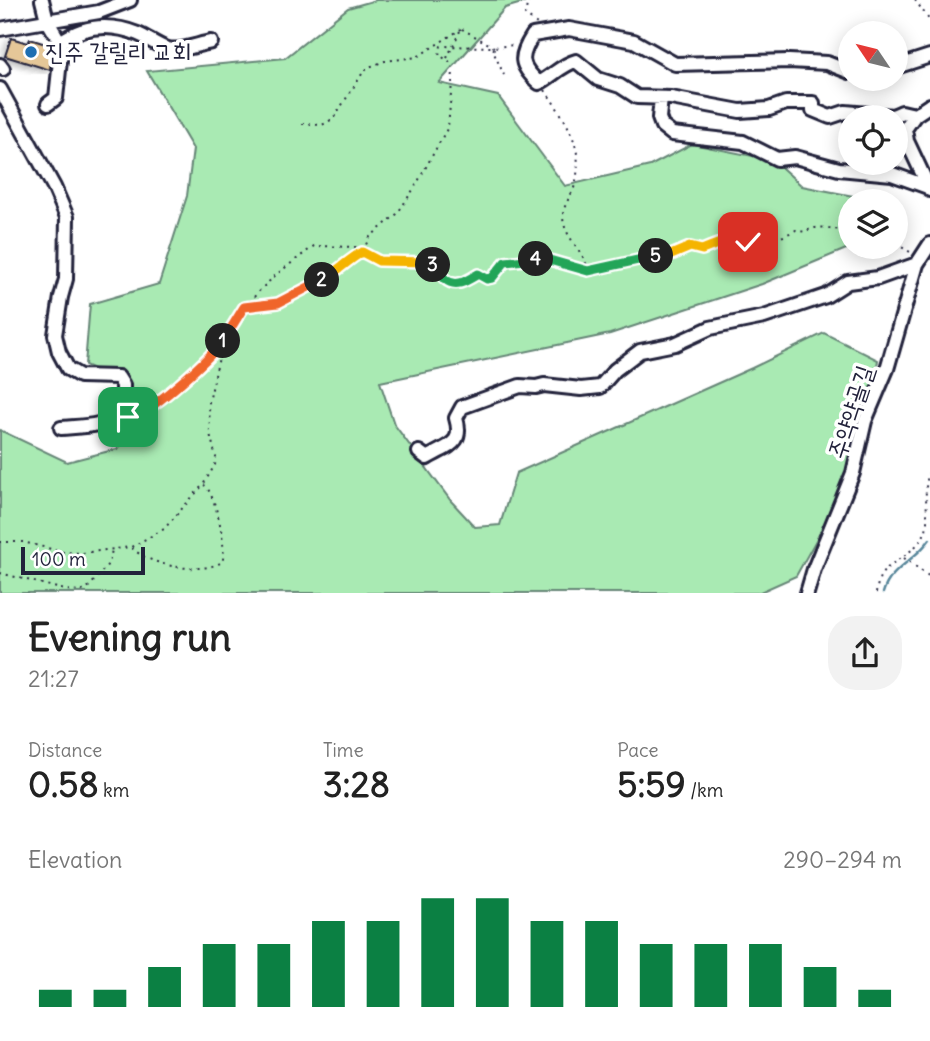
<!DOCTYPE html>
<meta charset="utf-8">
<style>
:root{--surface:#fff;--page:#f2f2f2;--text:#222;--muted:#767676;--accent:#0b8043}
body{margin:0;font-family:Delius,"Poor Story",sans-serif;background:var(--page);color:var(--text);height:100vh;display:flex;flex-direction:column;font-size:26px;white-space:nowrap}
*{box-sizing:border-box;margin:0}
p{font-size:23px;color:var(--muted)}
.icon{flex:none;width:38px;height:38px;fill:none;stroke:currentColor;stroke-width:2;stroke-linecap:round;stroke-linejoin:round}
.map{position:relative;height:593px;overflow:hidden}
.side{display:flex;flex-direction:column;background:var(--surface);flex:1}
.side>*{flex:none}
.needle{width:46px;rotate:305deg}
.fabs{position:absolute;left:838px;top:21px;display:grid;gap:14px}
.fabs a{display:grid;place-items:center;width:70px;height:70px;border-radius:50%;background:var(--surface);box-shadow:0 4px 18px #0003;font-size:35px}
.scale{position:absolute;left:21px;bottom:18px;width:124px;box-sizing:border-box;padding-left:7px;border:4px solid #22223b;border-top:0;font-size:19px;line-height:24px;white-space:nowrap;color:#22223b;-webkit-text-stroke:5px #fff;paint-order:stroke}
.pin{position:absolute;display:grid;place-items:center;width:60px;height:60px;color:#fff;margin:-30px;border-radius:14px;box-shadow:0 4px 10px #0006}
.km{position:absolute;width:35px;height:35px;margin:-18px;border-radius:50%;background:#222;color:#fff;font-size:19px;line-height:35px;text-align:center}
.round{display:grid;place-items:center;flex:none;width:74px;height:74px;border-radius:28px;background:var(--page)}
.overview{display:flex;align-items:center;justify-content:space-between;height:119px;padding:0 28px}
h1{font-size:38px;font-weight:700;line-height:52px}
.metrics{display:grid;grid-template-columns:repeat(3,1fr);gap:10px;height:119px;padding:7px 28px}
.metrics div{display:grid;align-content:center}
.metrics b{font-size:35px;font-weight:700}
.metrics small{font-size:19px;font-weight:400}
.metrics p{font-size:19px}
.chart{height:196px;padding:14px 28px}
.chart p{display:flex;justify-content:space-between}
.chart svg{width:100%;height:126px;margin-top:7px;stroke:var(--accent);stroke-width:6}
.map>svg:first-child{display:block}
.green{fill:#a9eab3;stroke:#668677;stroke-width:2}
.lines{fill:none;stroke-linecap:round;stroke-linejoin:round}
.stream{stroke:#59879b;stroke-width:2.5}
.building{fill:#e5c798;stroke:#22223b;stroke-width:2;filter:url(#shadow)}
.minor-casing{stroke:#22223b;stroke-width:18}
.path{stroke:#22223b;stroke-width:2;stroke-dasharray:2 5;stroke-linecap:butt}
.minor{stroke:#fff;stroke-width:12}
.split-1-casing{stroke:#fff;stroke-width:14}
.split-2-casing{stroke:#fff;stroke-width:14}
.split-3-casing{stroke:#fff;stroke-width:14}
.split-4-casing{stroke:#fff;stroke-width:14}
.split-5-casing{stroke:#fff;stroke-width:14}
.split-6-casing{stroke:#fff;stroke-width:14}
.split-1{stroke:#f0652b;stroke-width:9}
.split-2{stroke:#f0652b;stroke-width:9}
.split-3{stroke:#f5b400;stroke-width:9}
.split-4{stroke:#22a559;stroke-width:9}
.split-5{stroke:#22a559;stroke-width:9}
.split-6{stroke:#f5b400;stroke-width:9}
.poi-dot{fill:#1f6fb2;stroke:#fff;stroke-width:2.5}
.labels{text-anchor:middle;stroke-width:7;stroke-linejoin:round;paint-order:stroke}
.poi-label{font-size:24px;fill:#22223b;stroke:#fff;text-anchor:start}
.street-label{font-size:24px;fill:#22223b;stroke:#fff}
</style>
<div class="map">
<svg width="930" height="593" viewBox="0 0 930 593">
<defs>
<filter id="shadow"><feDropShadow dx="-3" dy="3" stdDeviation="3.5" flood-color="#0004"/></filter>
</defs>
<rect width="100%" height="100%" fill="#fff"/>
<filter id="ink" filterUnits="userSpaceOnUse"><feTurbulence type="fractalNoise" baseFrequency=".0143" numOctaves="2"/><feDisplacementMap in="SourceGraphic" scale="14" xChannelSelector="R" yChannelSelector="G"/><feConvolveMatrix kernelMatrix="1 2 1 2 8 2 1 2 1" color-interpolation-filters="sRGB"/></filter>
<g filter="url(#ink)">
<!-- green -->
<path class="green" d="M376,0h156l-27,8 -66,75 59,13 67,90 85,-20 42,-22 81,16 29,26 77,15h-29l1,46 -89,37 -152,50 -230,48 14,42 57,77 24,26 25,-2 16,-52 236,-105 72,-35 54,27 -18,101 -64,115 -38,17h-758v-163l67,32 50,-13 19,-26 -14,2 -8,-47 -29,-13 5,-61 69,-20 28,-88 6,-47 -46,-78 138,-13 63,-50z"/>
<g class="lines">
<!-- stream -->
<path class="stream" d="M883,593c7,-25 33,-33 47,-54"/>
</g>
<!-- building -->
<path class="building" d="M11,38l17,5 2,-4 22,7 -2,24 -45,-14z"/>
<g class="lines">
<!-- minor casing -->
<g class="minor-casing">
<path id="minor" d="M42,0l5,20 13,22 1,9 -5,47 -8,6
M0,29l99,-17 31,-12
M60,42c24,-17 51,-19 78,-8 10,4 19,12 30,15 11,3 31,-5 43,-7
M0,65l3,4
M896,67l34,-11
M850,72l-23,-9 -38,-2 -114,3 -41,-23 -65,-12 -36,6c-14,22 -14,30 6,48 12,-6 24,-19 37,-22l22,18 22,7 17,11 34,1 69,13 29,-2 17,-6h27v7l17,7 15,-5 48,4 9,-4 13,3
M0,89l54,98 13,30 -1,62 -5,18 -6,38 4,17 9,17 12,7 38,1 5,8v27c-18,15 -39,14 -62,16
M661,98l-2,20 3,8 10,8 71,8 34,17 18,-2 44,12 53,5 36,13
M930,190l-23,-49 -2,-12 10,-14 15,-10
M419,452l8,6c21,-13 37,-13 29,-40l6,-11 58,-21 16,1 8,-2 37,4 19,-2 15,-17 25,-19 35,-7 35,-16 54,-11 62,-21 22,-14 30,-4 39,-14
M807,593l7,-24 39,-96 12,-52 22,-52 30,-105 13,-20"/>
</g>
<!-- path -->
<path class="path" d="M528,0l-3,15 12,9
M915,0l15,21
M462,29l32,18
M494,48l-1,3 11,24
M447,58l13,-27
M545,90c21,31 40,56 30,95 -3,10 -12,20 -12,31 0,21 21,34 25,54
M302,124l20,1 11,-6 29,-45 7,-7 16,-6 32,-4 44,-28
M896,244l14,8
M246,307l32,-4 48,-25 16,-11 5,-7 15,-8 8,-15 27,-23 18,-27 33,-60 5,-55 -4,-11 -10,-6 2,-9 53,1 21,-2
M131,418l21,-10 70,-65 23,-36 16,-18 16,-15 37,-28 42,1 23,14 25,2 25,-1 23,21h15l11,-9 9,5 5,-1 10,-15 44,-4 42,12 34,-6 29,-9 20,-1 19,-9 12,4 19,-9 54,-1 21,-10 9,2c12,-9 31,-2 45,0
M0,542h23l40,10 19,1 49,-6 33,-18 39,-44 12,-20 1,-8 -6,-23 -1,-32 13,-58
M132,548c18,18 68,27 90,14 6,-11 -7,-71 -18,-77
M904,558l26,19
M0,573l65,17 17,1 8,-5 19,-23 3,-13
M876,593c1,-5 2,-12 4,-16 10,-18 37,-22 46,-47 4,-20 -5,-38 4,-60"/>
<!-- minor -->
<use href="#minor" class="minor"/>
</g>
</g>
<g class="lines" filter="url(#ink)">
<!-- split-1 casing -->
<g class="split-1-casing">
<path id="split-1" d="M128,417c19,1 81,-59 95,-76"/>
</g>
<!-- split-2 casing -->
<g class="split-2-casing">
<path id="split-2" d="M223,341l21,-34 34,-4 44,-23"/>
</g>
<!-- split-3 casing -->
<g class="split-3-casing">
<path id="split-3" d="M322,280c15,-8 26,-20 40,-28l17,9 50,1 4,3"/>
</g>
<!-- split-4 casing -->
<g class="split-4-casing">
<path id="split-4" d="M433,265c5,4 7,9 12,14 11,10 23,1 33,-5l9,5 5,-1 13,-16 31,-3"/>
</g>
<!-- split-5 casing -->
<g class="split-5-casing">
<path id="split-5" d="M536,259h10l42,12 68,-15"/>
</g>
<!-- split-6 casing -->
<g class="split-6-casing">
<path id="split-6" d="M656,256l15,-1 19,-8 12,3c16,-6 30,-14 46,-8"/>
</g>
<!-- split-1 -->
<use href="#split-1" class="split-1"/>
<!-- split-2 -->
<use href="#split-2" class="split-2"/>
<!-- split-3 -->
<use href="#split-3" class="split-3"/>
<!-- split-4 -->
<use href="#split-4" class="split-4"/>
<!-- split-5 -->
<use href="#split-5" class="split-5"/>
<!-- split-6 -->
<use href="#split-6" class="split-6"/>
</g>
<!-- markers -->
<circle class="poi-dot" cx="31" cy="52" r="7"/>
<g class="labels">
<!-- poi labels -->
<g class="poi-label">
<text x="45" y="60">진주 갈릴리 교회</text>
</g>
<!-- street labels -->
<g class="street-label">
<text transform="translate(851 412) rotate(-72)" y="8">주약약골길</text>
</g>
</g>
</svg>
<div class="fabs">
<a><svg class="needle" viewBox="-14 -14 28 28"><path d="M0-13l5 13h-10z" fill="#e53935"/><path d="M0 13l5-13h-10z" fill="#767676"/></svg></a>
<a><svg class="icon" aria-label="locate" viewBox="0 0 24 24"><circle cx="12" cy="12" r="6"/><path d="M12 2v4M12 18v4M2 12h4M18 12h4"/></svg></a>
<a><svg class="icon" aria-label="layers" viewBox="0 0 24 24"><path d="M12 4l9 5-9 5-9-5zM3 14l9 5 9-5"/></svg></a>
</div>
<div class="scale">100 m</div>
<div class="pin" style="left:128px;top:417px;background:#1e9e55"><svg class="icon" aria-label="arrive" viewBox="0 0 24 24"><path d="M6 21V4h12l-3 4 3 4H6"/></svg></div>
<div class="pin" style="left:748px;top:242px;background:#d93025"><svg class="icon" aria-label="check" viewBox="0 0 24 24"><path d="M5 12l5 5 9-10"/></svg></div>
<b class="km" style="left:223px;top:341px">1</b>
<b class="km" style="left:322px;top:280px">2</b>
<b class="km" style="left:433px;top:265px">3</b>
<b class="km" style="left:536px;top:259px">4</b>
<b class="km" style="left:656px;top:256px">5</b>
</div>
<section class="side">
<div class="overview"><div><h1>Evening run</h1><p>21:27</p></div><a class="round"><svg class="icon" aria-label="share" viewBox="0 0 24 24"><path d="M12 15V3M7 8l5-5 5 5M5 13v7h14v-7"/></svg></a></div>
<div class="metrics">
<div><p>Distance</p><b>0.58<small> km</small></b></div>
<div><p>Time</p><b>3:28</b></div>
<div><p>Pace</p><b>5:59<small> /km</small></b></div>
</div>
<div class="chart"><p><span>Elevation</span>290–294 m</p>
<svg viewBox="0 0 160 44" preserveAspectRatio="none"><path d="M5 44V38M15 44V38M25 44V30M35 44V22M45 44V22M55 44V14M65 44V14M75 44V6M85 44V6M95 44V14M105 44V14M115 44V22M125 44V22M135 44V22M145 44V30M155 44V38"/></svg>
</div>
</section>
